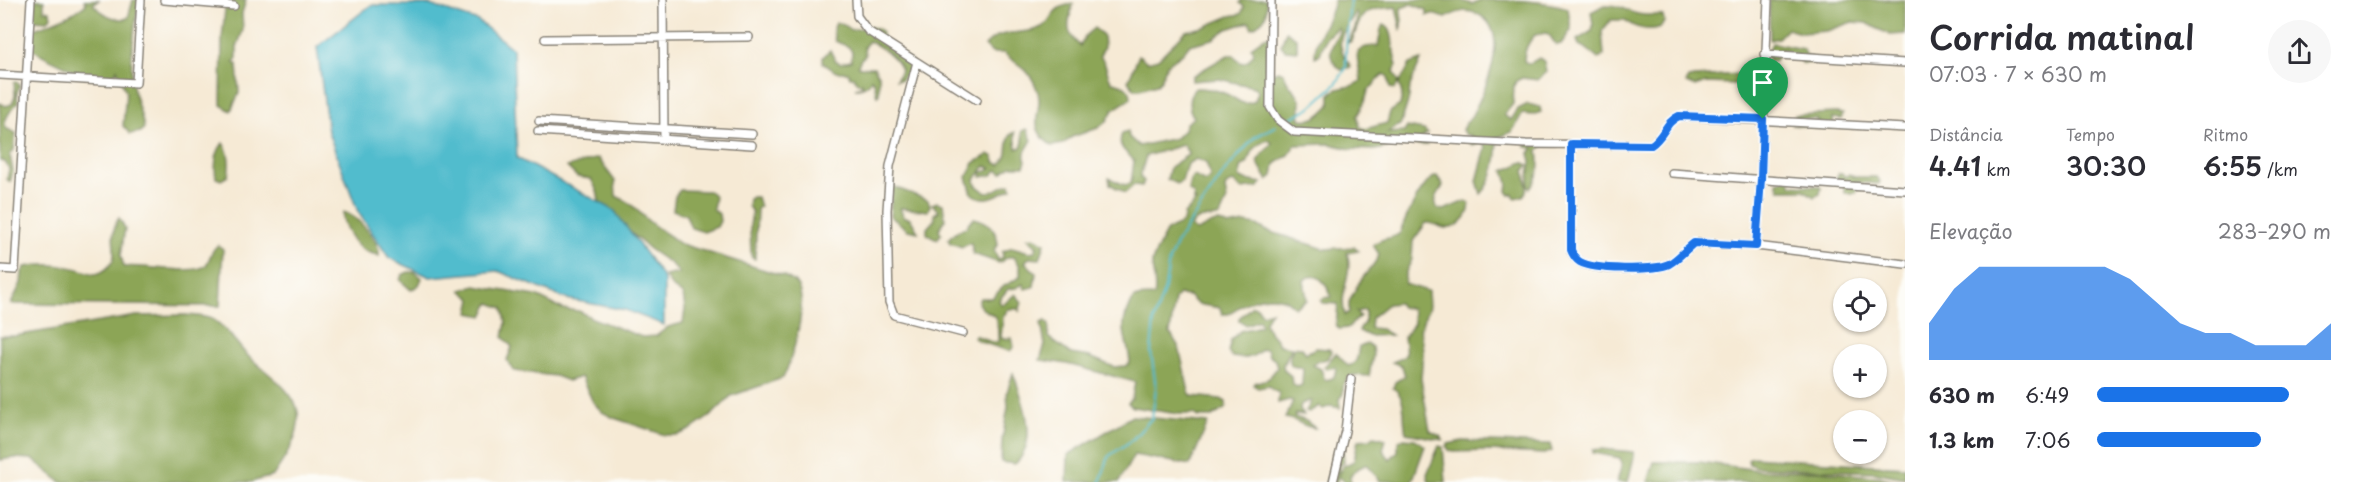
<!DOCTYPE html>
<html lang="pt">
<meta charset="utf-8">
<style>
:root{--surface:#fff;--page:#f7f7f7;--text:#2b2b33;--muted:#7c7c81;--accent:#1a73e8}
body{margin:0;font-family:"Playpen Sans",sans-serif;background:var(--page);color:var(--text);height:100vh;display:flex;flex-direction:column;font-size:22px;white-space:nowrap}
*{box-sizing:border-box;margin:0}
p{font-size:20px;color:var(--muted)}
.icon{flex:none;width:33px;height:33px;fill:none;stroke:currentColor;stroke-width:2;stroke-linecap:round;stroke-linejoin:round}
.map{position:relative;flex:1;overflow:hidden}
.panel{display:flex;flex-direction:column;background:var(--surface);width:450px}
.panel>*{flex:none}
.buttons{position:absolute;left:1833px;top:278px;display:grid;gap:12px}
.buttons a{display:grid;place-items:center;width:54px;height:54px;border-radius:50%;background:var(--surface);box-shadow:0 2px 4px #0004;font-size:30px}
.pin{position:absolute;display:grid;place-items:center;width:51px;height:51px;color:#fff;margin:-62px -26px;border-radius:50% 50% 50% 0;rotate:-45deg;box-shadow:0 0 6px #0007}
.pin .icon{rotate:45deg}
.round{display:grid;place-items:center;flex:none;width:63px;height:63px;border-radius:32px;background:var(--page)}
.head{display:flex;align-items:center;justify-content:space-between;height:102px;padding:0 24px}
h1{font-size:33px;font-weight:600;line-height:45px}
.figures{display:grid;grid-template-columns:repeat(3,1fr);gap:9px;height:102px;padding:6px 24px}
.figures div{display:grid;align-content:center}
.figures b{font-size:26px;font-weight:600}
.figures small{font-size:16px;font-weight:400}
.figures p{font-size:16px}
.chart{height:168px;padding:12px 24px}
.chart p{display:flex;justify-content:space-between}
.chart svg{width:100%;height:108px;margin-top:6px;fill:var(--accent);opacity:.7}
ul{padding:0 24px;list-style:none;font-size:20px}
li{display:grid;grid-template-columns:96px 72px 1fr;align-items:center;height:45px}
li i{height:15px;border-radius:8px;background:var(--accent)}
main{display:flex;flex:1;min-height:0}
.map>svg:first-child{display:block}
.forest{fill:#8ca557;stroke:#54603a;stroke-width:1.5}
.water{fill:#51bccd;stroke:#366c74;stroke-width:1.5}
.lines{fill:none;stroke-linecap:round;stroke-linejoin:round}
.stream{stroke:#51bccd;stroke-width:2}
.street-casing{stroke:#898378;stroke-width:10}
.street{stroke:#fff;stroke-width:7}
.route-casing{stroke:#fff;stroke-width:12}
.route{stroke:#1a73e8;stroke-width:8}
</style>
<main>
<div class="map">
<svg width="1905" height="482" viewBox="0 0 1905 482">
<rect width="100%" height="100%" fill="#fdfcf7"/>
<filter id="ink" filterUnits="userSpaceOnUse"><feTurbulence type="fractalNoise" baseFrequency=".0167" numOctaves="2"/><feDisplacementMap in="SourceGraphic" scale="12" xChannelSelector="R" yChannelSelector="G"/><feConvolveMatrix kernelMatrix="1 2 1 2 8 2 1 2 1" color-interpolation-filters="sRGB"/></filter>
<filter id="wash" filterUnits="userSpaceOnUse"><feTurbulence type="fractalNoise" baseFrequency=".008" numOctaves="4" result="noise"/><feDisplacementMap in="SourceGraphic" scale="24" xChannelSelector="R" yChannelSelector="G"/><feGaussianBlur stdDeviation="1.35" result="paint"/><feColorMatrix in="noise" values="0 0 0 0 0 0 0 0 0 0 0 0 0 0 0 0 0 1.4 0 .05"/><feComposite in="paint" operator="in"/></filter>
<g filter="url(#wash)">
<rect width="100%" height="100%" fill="#f6ead5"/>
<!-- forest -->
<path class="forest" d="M34,0h10v10l6,1 1,6 -4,4 -16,-1z
M84,0h15l-6,4c9,9 21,18 35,14l5,-18h6c-4,27 -12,69 -4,95 3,12 7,21 9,33l-3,4 -11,2 -7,-8 3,-34 -9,-23 -2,5 -5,3h-29c-15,-14 -36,-17 -51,-30l4,-18c11,-4 45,-17 52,-25z
M226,0h20l-4,13 1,17 -6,17v12l-3,4 3,1 2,29 -8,18 -10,-6 1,-67z
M1241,0h26c-2,17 2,18 -15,28l-3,-6 -22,7 -14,10 -24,6 -7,9 -15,10 -6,16 -4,4 -17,5h-5l-7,-8 11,-26 8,7 11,-3 28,-28 18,-4 26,-11 11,-2 3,-7 -4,-4z
M1334,0h126l12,4 8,-4c30,0 61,0 88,8l3,22 -10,14 -5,1 -6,-9 -4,-3 -11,2c-7,7 -11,17 -11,26l5,3 10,-6 5,3 2,11 -8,8 -16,-2 -6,3 -2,5 -1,18 -9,11 7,5 7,-11 10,-5 12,3 1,5 -8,3 -11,-1 -10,18 -15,6c2,17 -3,44 -16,56l-4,-13 9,-34 -3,-5 -11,3 -3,-4 2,-6h-5l-4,-5c2,-6 7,-9 10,-15 13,-24 39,-80 9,-99 -13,-8 -23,-5 -35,2l-14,-4 -5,2v-6l-15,-6 -11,4c-1,7 3,15 0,21l-5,-22c-34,4 -32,1 -44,34l-5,2c6,-7 12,-22 9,-31 -15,26 -24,27 -5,55l-10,3c-17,-15 -10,-22 -2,-38l-1,-5 -12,11 -6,16 -5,3c-1,-23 16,-36 19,-57z
M1769,0h136v34l-15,1 -24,-12 -14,-1 -25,9 -26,2 -14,-4 -9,9 -8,2z
M1073,4c-5,20 -9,27 7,42l5,-10 9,-8 9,7 1,12 -4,9c9,11 5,16 12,26 9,2 19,4 19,16l-18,12 -6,11 -9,7 -26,9 -9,7 -11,2c-30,-23 -5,-35 -16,-59 -8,-20 -18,-21 -32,-34h-12l-7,-7c18,-19 30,-10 52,-17 18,-5 9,-22 36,-25z
M1605,5c18,0 19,6 33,9 9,2 17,0 25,2l1,6 -3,5c-12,5 -28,1 -36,-7h-14l-9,11 2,24 -6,4 -11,-10 -8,-4 -2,-5 15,-9 1,-6 -2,-13z
M836,23l6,1 9,6c10,-2 23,-6 31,2l-1,11 30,18 1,5 -11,14h-5l5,-10c-4,-12 -21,-24 -32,-29l-5,6 1,9 -4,3 -3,6 1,2h15l5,8v18l-2,3 -3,-14 -3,-3c-2,6 -9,10 -16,9l8,-2 -1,-4 -2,2 -7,-7h-3l-2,-5h-12l-13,-9v-6l7,-7 5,10 5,3 11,-2 1,-9 -3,-5 -14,-6 -2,-11z
M1384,25c12,4 7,27 13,40l-3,6 5,11 -4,7 -5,-1 -2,-11 -4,-3 -16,17 -3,11 -8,14 3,11 5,2 22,-6 3,-11 10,-7 2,-11 -3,-10 11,-20 11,-4 -11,26 -1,12 -8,26 -14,9 17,-1 3,-5 17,3 4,4 -5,2 4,9 -24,-1 -28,6 -24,-1 -21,-5 -35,1 -6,10 -14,9 -2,12 -5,5 -11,-20 15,-18 -4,-3c-12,4 -17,12 -21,24l-5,2 -3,11 6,3 17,3 -4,4 -16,2 -9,-7 -6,2 -2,5 2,11 -7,16c-12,5 -21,-3 -29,11l5,4c11,-3 19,-15 31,-5l18,-3 12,2 8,5 60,19 29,-2 4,4 -11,2c7,19 -9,39 -2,62l4,-3v-10c3,-6 8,-17 12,-22 6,-9 14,-14 18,-26l-6,-9c7,-8 19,-5 27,-12 5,-14 23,-54 37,-57l6,9c-2,7 -12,13 -5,24l6,1 21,-9 4,2c3,12 -12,27 -24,25 -7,-1 -11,-6 -19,-5l-13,18 -1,18 -7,15v10l23,7 1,16 -9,22 3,21 -2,29 9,52 10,5 3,4 -37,-7c-4,-15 2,-35 -13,-45l2,-6 10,-6 -3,-10 -10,-4 10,-4 4,-4 -2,-17 10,-14 -2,-14 -11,-2 -3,-4 -10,1 -17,14 -1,10 11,1 10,6 -22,1 -10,-5 6,-10v-11l-9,2 4,4 -12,12 -9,1 -3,-4 2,-21 -15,-1 -2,-2 2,-3 9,-1c-6,-11 -12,-28 -28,-17l3,20 -12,7c-4,-2 -7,-7 -12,-8 -21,-7 -40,5 -55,15h-6l-2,-6 -23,-4 -8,-8 -10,-1 -4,4 -5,34 9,14 10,45 3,4 29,3 5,3v6l-14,9h-13l-5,-3h-16l-45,-7 -5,-4 4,-5 3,-16 -68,-18 -27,-4 5,-15 -4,-22 5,-2 3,4 -1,12 23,17 19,3 24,10 11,-1 5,-3c-1,-19 -12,-35 -2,-52 2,-4 3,-10 7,-13 5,-3 13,-1 19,-2 3,-11 -2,-23 -2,-33 0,-4 12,-27 14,-31 4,-5 13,-6 17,-10l1,-8 12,-13h-2v-6l-6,-5 2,-10 4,-4 11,6 5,-3v-5l-4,-11 -10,-4 -9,5 -5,17 -5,3 -10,-5 3,-12 19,-13 -6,-9 -37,11 -6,21 4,4 -2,5 -8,-1 -9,8 -15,-9 -1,-6 16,7 6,-2 3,-22c-7,-10 -18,-12 -12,-28l6,-2 1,6 10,9 37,-8 8,-8 1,-6 9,-7c-7,-8 -6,-22 1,-29 10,0 20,1 29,5 13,4 16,15 31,8l3,-10 -4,-4 -35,-8 -27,2v-5l36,-21h6l3,5 5,3 6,-2 6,-9 -3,-5 14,-10 5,-1 -4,33 2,5 11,-3 5,2c4,16 11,14 16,26 3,6 -2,13 0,20 15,3 21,-5 30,-14v-11c7,-9 22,-5 31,-13 -1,-20 -15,-35 17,-35l3,-17z
M1286,31l11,8v12l-12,-1 -4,-5z
M1772,43l31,6 4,7 9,4v3h-14l-2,-6 -19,-7 -3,1 -2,8 -2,2 -6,-1 -1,-6z
M1739,74v6l-4,4 -29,-1 -11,4 -9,-4 3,-5 5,-1z
M16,81l4,4 -3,8 1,9c-5,6 -18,20 -11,27 3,1 6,2 9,4l-2,17 -4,5 3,16 -3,11 -3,-3 2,-10 -4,-7 -5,-1v-58l6,3 6,-2 3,-8 -1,-14z
M1836,113l7,1 -2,5 -8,-1 1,8 -3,2 -40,-3 28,-3 -2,-3h-20l-3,-1 1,-3z
M1027,129l5,11c-4,8 -10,12 -6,21l-2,5h-13l-9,7 -5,-3 -5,5 -11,2 1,-5 5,-1 4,-3 -5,-2 -11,13 1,6 9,7c11,1 16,-7 25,-8l2,4c-14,6 -26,16 -40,6l-5,-17 7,-14 15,-9 5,3 1,5 5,3c11,-9 5,-19 10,-30l5,-3 2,17 4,-2 2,-5 -1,-11z
M223,143c7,9 7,21 5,33l-7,4 -5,-2c-2,-13 -1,-25 7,-35z
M1526,144l31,1 1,1h-15l-5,5c2,13 1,28 -8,37l-2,-3 3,-24 -2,-7 5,-6 -8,-1z
M598,158l17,23 1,15c21,9 23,19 39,30 10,8 13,6 23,17l106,33c4,2 10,5 12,8 14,16 -4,77 -13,94l-52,18 -19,19 -22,15 -12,5h-13l-51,-17 -12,-6 -9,-10 -12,-25 -13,4 -13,-5 -41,-5 -7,-11 5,-13 -9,-10 3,-14 -3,-15 -13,-5 -7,13 -14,-3 3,-14 -11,-9 14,-4 61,10 27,13 16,2 13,7 50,19 14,-1 12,-9 15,-4 2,-14 -2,-14 -11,-8 -7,-11 14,-3 -8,-9 -22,-15 -49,-44 -3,-14 -6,-12 -14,-2 -10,-10z
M1523,162l6,3 -5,6c3,7 5,19 -1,25l-8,2 -2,-4 -3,1 -3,-4 1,-8 -4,-12z
M1839,173h3l3,4 4,-3 5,3h22l4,4 -1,3 -24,-2 -2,1 5,5 -2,5h-11l-3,-14 -5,1 -1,-2z
M1784,175h6l1,10 28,1 2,2 -1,6 -6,3 -10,-7h-24l-3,-8 6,-2z
M892,186l36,14 2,5 -2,6 -28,-3 4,9 6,1 8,14 -10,-2 -18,-14z
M680,190l29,1 6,5 -2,13 6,5 1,7 -3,6 -13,5 -13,-4 -5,-13 -13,-5 2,-14z
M752,197h5l3,10 -3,2 -2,50 -3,-1 -1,-3 -1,-29 2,-14 -4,-6 1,-7z
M937,202l6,2 2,16 -6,9 2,5 -4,5 -10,-5v-6l8,-9 -1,-5 5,-3 -7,-7z
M343,212c14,3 38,30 36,44 -4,-2 -10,-3 -14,-5 -11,-5 -24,-27 -22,-39z
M119,218l6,10 -4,28 3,11c16,-3 72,9 82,-2 5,-7 4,-14 12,-20l5,4 -3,57 -209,-2 10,-21 1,-11 3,-5c22,-5 48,-1 69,7 7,-1 8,-2 13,-6 16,-13 -2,-29 12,-50z
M974,218c16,4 23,11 24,27l-4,4 4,11 5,-3 -1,-5 10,-5 17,5 6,-1 2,-5 -9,-8 6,-1 11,6 -5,16 -11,-1 -4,4 11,11 -2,14 -9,2 -2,-5 -7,4 -8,1 -9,11 2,4h3l11,-10 7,8 -3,10v-3h-11l-5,8 -2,20 2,2 9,-1 2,9 -4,4c-5,-1 -33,-10 -36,-13l1,-3 16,7h7c0,-7 1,-21 -4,-26 -5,-5 -12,-4 -16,-13l2,-5h12l12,-12 16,-9v-11l-6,-9h-6l-9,6 -26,-9 -2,-11 -9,4 -12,-4 -2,-4 9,-8 10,-4 2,-5z
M408,272h7l7,6 -3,7 -8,5 -11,-10 2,-5z
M1252,306l5,1 5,7 9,-3 -6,10c1,12 11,14 14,24l13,2 -9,18 1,5 7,6 1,8 5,3 5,-2 1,-17 -11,-2c-5,-6 -1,-16 4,-20l6,2 4,5 10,-5 13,1 3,3 -5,7 -9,2 -5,4 8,4 4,11 8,-2 4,-8 -2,-3 -8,2 -3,-2 12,-14 12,13c11,-3 9,-10 11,-20l8,-2 5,3 1,9 -4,20 -17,-1c-9,7 -9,9 -9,19l-4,5 1,9 -9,-2 -8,3 -4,-3 -10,6 -3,-1 6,-11 -11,4 -1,6 4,5 -8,-1 -1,3 11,4 9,7c-12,-1 -19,-9 -30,-10l8,-17 -4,-1 -11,3 1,-10 -7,-3 -3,-4 -11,2 -5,-3 1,-2 14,-4 9,-11 -2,-8 -6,-4 -2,-7h-5c-9,10 -17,10 -30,8l-4,-5 3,-12 9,-9 21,-5 -2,-6 -13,5 -7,-4v-3z
M186,315c9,1 21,1 28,5 14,9 21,22 32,34 15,15 49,36 52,58 3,24 -13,46 -25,64l-22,6h-190l-29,-23 -20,-1 -12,2v-124h14l122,-20z
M1013,373c10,27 27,69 2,91l-14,-2 1,-22 6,-33 -1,-15z
M1132,416l76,7 -18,42 -56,-10 -15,27h-52l1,-27z
M1374,436l12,3 -3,11 7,9 8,-8v-9l6,-4 11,1 10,7 -13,36 -32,-1 -13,-17 -10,5 -7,7 1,6h-6l-7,-6 -1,6h-11l9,-30 8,-1 1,11 -5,3 -1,10 5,-9 11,-5 4,-21 12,-1z
M1462,441l85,3h3l2,7 -8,3 -54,-3 -36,1 -4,-1 -4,-5 2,-2z
M1439,446l4,1 3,35h-17l-2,-8z
M1602,449l31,3 1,5 -6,25h-11l5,-18 -2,-6 -27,-5v-3z
M1752,457l153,10v11l-31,-6 -119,-5 -6,-3 -1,-5z
M1654,462h46l58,8 61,1 62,6 18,5h-251z"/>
<!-- water -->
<path class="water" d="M371,5h59l48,16 35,28 4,109 97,52 50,69v46l-39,-15 -59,-11 -68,-28 -68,6 -41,-19 -31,-46 -30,-80 -11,-85z"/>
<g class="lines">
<!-- stream -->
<path class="stream" d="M1287,120l24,-13 25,-23 10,-16v-19l4,-49
M1100,482l9,-26 23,-16 20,-22 4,-30 -5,-36 3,-32 11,-32 4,-28 9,-20 47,-69 30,-34 21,-11"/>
</g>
</g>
<g filter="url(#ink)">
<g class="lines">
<!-- street casing -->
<g class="street-casing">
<path id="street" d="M164,0l70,6
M663,0l1,140
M856,0l1,16 11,15 109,69
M1271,0l-1,107 8,13 16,12 232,12 125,1c13,-8 14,-23 28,-29l226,12
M545,39l204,-2
M1765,54l140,9
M917,62l-27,104 -3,44 2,92 5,13 69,18
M0,75l136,8 5,-83
M539,121l213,13
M538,131l214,14
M1571,144v107c2,4 4,8 9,11 14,9 73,9 89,2 9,-5 17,-15 25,-21l62,3 149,18
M1672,173l233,17
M1756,246l5,-67 7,-179
M0,269l15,1 16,-270
M1333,482l12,-51 6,-52"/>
</g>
<!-- street -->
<use href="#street" class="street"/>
</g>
</g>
<g class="lines" filter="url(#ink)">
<!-- route casing -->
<g class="route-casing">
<path id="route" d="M1679,116l84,3 -2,60 -5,67 -62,-3c-8,6 -16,16 -25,21 -16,7 -75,6 -89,-2 -5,-3 -7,-7 -9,-12v-106l80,1c13,-8 14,-23 28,-29z"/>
</g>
<!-- route -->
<use href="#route" class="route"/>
</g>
</svg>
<div class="buttons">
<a><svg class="icon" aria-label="locate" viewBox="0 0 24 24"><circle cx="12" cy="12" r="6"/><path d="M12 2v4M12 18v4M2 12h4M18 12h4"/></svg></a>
<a>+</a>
<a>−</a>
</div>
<div class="pin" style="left:1763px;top:119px;background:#1e9e55"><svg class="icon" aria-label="arrive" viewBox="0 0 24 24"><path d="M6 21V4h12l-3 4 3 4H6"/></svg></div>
</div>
<section class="panel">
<div class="head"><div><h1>Corrida matinal</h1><p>07:03 · 7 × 630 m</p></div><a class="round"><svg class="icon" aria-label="share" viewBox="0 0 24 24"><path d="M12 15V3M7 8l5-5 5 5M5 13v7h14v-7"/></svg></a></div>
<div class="figures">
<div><p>Distância</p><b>4.41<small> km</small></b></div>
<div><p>Tempo</p><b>30:30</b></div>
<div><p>Ritmo</p><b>6:55<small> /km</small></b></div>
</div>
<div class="chart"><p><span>Elevação</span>283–290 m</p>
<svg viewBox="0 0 160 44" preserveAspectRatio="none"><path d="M0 44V29L10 15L20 6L30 6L40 6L50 6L60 6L70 6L80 11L90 20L100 29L110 33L120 33L130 38L140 38L150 38L160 29V44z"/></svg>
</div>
<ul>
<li><b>630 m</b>6:49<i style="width:82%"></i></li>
<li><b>1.3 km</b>7:06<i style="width:70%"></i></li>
</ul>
</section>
</main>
